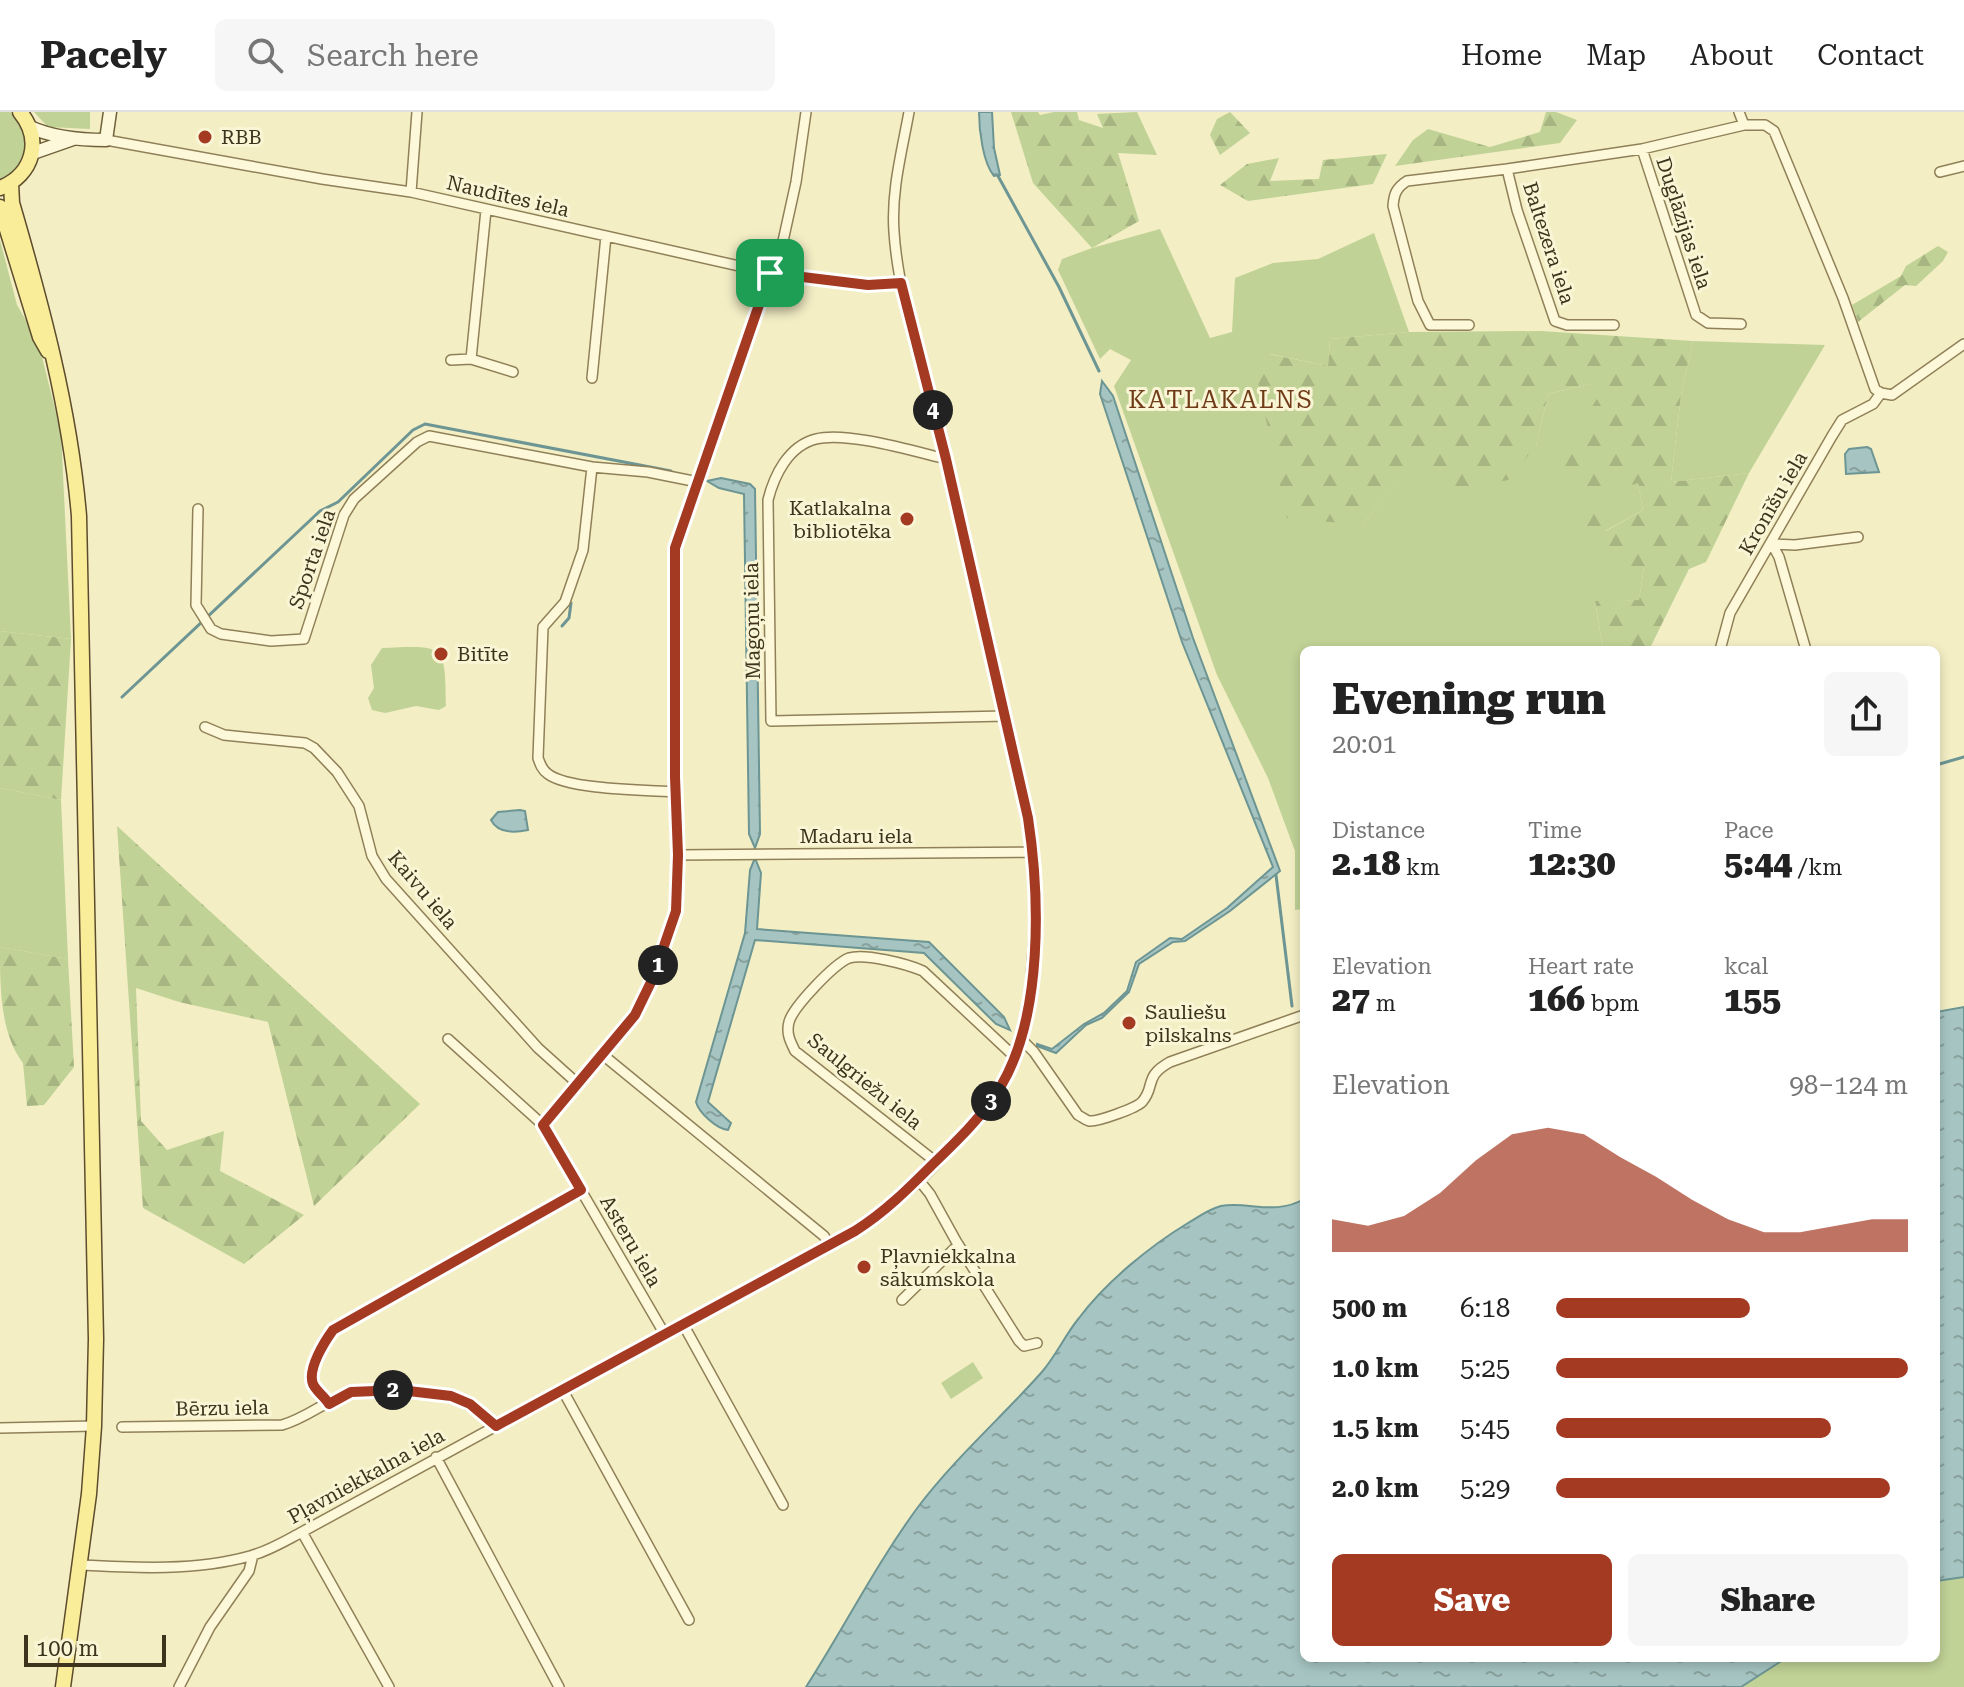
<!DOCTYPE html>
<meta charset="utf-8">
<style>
:root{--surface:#fff;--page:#f6f6f6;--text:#222;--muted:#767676;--line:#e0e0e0;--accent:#a53a22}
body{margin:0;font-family:"Roboto Serif",serif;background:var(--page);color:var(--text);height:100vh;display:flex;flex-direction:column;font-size:30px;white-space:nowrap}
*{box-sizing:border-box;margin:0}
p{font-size:26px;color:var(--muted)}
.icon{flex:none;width:44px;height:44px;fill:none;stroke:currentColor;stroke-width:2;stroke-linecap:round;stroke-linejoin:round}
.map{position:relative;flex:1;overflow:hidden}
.side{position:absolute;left:1300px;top:534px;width:640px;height:1016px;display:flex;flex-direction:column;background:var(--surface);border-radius:12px;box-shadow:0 4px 12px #0003}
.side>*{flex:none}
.scale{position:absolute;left:24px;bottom:20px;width:142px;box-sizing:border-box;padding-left:8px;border:4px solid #3e341e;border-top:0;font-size:22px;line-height:28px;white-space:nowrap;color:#3e341e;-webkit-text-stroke:6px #f9f5d5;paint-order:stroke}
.pin{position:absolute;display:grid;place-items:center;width:68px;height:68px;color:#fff;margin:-34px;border-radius:16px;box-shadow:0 4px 12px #0006}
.km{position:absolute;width:40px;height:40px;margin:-20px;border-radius:50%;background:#222;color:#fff;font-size:22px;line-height:40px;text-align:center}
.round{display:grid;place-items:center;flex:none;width:84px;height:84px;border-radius:12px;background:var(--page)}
.overview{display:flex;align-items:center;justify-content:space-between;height:136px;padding:0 32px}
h1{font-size:44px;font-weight:800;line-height:60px}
.stats{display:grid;grid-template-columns:repeat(3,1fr);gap:12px;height:136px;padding:8px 32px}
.stats div{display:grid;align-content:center}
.stats b{font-size:34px;font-weight:800}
.stats small{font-size:22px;font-weight:400}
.stats p{font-size:22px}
.chart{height:224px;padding:16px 32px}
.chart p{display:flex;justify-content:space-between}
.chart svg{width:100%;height:144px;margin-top:8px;fill:var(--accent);opacity:.7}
.primary-button{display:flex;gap:16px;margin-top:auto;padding:16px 32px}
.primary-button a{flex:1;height:92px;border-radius:12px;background:var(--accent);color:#fff;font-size:32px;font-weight:800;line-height:92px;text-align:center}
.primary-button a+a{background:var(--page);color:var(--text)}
ul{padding:0 32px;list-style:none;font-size:26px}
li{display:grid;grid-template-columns:128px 96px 1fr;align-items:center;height:60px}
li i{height:20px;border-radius:10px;background:var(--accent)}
header{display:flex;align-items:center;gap:48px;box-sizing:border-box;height:112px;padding:0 40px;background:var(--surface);border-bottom:2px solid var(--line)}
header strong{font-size:38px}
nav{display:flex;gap:44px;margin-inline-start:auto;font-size:28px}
.search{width:560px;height:72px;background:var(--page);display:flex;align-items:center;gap:20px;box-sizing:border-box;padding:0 28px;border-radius:12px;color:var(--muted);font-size:30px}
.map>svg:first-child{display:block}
.green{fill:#c0d296}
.forest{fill:url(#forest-firs)}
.water{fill:url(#water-ripples);stroke:#6c9593;stroke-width:2}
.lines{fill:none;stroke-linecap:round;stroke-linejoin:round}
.stream{stroke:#6c9593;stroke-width:3}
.minor-casing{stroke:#908058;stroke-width:12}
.secondary-casing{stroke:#71613b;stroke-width:15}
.primary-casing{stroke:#5d4c2d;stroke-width:17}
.minor{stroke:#fcf8d9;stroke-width:9}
.secondary{stroke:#fcf8d9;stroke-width:12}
.primary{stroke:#f9ed99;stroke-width:14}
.route-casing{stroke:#fff;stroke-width:16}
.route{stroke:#a53a22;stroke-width:10}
.poi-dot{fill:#a53a22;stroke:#f9f5d5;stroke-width:3}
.labels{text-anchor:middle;stroke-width:6;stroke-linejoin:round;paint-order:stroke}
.poi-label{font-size:20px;fill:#3e341e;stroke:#f9f5d5;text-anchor:start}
.street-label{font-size:20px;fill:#3e341e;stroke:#f9f5d5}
.quarter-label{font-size:24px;letter-spacing:2px;fill:#6f3b18;stroke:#f9f5d5}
</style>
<header>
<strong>Pacely</strong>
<div class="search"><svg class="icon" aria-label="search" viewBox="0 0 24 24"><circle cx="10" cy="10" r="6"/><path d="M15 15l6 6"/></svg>Search here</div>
<nav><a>Home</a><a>Map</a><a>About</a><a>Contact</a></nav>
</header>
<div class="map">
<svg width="1964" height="1575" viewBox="0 0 1964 1575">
<defs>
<pattern id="forest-firs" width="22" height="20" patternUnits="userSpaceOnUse" patternTransform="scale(2)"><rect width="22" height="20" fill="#c0d296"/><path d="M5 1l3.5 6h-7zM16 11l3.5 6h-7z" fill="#a6b581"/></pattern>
<pattern id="water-ripples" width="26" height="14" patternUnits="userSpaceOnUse" patternTransform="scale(2)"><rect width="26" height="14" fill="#a6c5c2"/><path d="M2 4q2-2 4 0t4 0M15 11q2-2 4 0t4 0" fill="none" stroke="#89a19d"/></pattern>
</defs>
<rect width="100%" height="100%" fill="#f3eec4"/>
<!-- green -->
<path class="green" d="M0,0h10c16,13 22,35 11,53 -4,7 -15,12 -21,17z
M34,0h56v17l-42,-2z
M1160,117l50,109 22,-6 3,-54 38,-15 45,-4 56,-26 35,99 -79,7 -2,27 -58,-12 92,171 49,-59 125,-20 12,-52 42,-10 13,6 35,93 5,27 -38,21 -10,-25 -21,20 70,41 -5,33 -44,2 8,48h-299v259l-9,1v-59l-27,-73 -51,-103 -103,-289 17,-26 -21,-11 -10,10 -42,-89 4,-11 30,-11z
M0,128l17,65 21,36 23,92 10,206 -71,-8z
M1693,229l132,4 -76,128 -78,9 10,-87z
M382,536c64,-3 63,-4 64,58l-7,4 -23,-4 -31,7 -13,-3 -4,-12 6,-10 -3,-23z
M0,676l61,12 7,159 -68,-12z
M973,1250l10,16 -32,21 -10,-16z
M1964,1465v110h-223l45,-29h150v-77z"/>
<!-- forest -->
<path class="forest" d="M1011,0h27l2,3 14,-3h23l2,8 24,8 -6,-14 40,-2 20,43 -39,-2 21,68 -47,27 -59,-65z
M1230,0l20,21 -30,22 -10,-20 7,-16z
M1546,0h10l21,8 -17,23 -165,23 18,-26 15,-11 62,18 50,-15z
M1387,42l-14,30 -125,17 -28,-16 27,-21 32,-6 -9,23 49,-2 4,-19z
M1938,134l10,6 -5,9 -27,25 -11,-1 -47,37 -6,-17 49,-29 5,-10z
M1541,219l152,10 -12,54 -10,87 78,-9 -43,89 -17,7 -40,81h-46l-8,-49 44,-1 5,-33 -32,9 -39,-50 22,-21 11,26 37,-21 -5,-27 -46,15 -33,-40 43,-67 -12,-7 -42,10 -12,52 -28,34 -59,12 -38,-25 -49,58 -75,-7 -32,-150 14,-14 59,12 2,-27 79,-7z
M0,519l71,8 -10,161 -61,-12z
M117,714l303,278 -106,102 -46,-184 -89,-20 -43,-14 5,133 26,29 57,-19 -4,40 84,44 -60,49 -101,-56z
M0,835l68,12 6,108 -30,38 -17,1 -4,-43c-23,-30 -23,-76 -23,-116z"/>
<!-- water -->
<path class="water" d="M979,0h13l2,36 6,27 -6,1c-11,-13 -15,-46 -15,-64z
M1102,269l11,15 80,242 87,233 -50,40 -45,30 -12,1 -34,22 -10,28 -27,26 -16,7 -30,28 -19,-7v-2l15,5 32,-25 20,-11 23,-22 9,-29 34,-24 12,1 45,-31 46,-41 -91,-225 -82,-248z
M1867,335l4,2 8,23 -33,2 -1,-20 4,-5z
M721,366l29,6 5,5 5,345 -5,14 -6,-14 -5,-340 -25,-6 -12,-7z
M520,698l5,1 3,19c-14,3 -30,4 -37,-10l7,-8z
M755,746l6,15 -4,56 172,13 75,75 6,13 -14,-6 -72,-71 -169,-13 -47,162 23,21 -3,7c-11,-1 -29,-17 -32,-28l49,-169 5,-63z
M1964,895v570l-28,4v-569z
M1304,1087v459h482l-45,29h-935c38,-59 70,-123 112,-180 37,-49 83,-89 123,-134 15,-17 24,-38 38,-55 27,-36 71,-72 109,-95 10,-6 21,-14 33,-17 27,-5 54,10 83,-7z"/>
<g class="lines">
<!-- stream -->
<path class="stream" d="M998,64l61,111 40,84
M562,514l7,-8 2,-15
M122,585l198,-186 18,-9 75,-72 12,-6 246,47
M1936,653l28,-8
M1276,763l16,131"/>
<!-- minor casing -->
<g class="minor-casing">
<path id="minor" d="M1739,0l5,13h21l9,6 69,167 32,91 6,4
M106,28l216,39 89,13 359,81 98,12 33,-2
M1940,60l24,-6
M411,80l6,-80
M776,161l20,-91 10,-70
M1741,212l-33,-1 -12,-8 -54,-166 102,-24
M1469,213h-39l-12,-24 -25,-95c1,-12 3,-18 14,-25l100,-12
M1614,213h-47l-12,-4 -38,-111 -10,-41 135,-20
M471,247l15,-149
M451,248l20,-1 42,13
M592,266l14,-142
M1881,281l11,2 72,-51
M946,347c-33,-8 -100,-28 -130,-20 -28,7 -42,37 -48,61l3,221 235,-5
M592,355l-9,83 -18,52 -22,25 -5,131c2,6 4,12 10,16 21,16 99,16 128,18
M198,397l-2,96 15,24 10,5 50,7 33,-2 40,-124 10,-16 63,-57 12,-6 163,31 56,5 50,10
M1720,538l10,-37 102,-177 10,-16 31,-16 8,-11
M1806,538l-27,-93 -7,-13 23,1 63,-8
M205,615l19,8 81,8 9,5 23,24 22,34 13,50 14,23 152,169 40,36
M678,743l355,-3
M448,927l95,86
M1022,928l12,12 44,63c4,2 7,5 11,6 9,1 47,-13 53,-19 14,-16 1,-25 28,-40l134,-47
M603,943l221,181 5,8
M936,1050l-141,-111c-5,-10 -9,-18 -6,-29 4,-15 45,-58 60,-64 16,-5 58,6 74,13l92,86
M918,1067l12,15 26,47 63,100 5,5 13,-3
M902,1188l52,-51 6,-1
M683,1212l100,181
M664,1221l-121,-208 92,-110 18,-37 23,-67 2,-56 -3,-78v-229l95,-275
M562,1277l127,231
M329,1292c-4,-7 -13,-13 -16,-20 -5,-15 12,-43 20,-54l248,-140
M122,1315l160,-2c25,-7 44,-25 68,-32 9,-3 21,-2 31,-2 43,-3 85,3 115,35
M0,1316l94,-2
M436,1345l123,230
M302,1420l87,155
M81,1453c56,3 115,6 169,-9 19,-5 35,-15 52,-24l569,-311c55,-40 127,-116 150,-179 9,-24 9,-52 11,-77 11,-106 -16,-208 -40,-310 -19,-82 -38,-165 -59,-247 -15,-58 -35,-116 -39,-176 -3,-41 8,-81 15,-120
M179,1575l31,-60 39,-56 4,-16"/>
</g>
<!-- secondary casing -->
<g class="secondary-casing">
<path id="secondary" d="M30,15c24,11 51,13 76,13l4,-28
M33,41l40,-14"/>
</g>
<!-- primary casing -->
<g class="primary-casing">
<path id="primary" d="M11,71l1,20c30,103 58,206 67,313l17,823 -2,87 -5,68 -26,193
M0,76c33,-13 43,-48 20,-76
M0,95l40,130 8,14"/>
</g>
<!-- minor -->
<use href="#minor" class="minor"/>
<!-- secondary -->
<use href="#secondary" class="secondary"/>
<!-- primary -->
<use href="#primary" class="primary"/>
</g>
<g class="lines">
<!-- route casing -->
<g class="route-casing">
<path id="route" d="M770,161l98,12 33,-2 45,176 82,359c12,79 15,197 -27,268 -17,29 -44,55 -68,78 -25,25 -48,48 -78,67l-359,195 -26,-22 -19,-8 -51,-6 -49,2 -22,12c-4,-7 -13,-13 -16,-20 -6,-15 12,-43 20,-54l248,-140 -38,-65 92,-110 18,-37 23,-67 2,-56 -3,-78v-229z"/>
</g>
<!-- route -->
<use href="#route" class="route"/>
</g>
<!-- markers -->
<g class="poi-dot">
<circle cx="205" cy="25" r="8"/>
<circle cx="907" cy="407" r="8"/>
<circle cx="441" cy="542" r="8"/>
<circle cx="1129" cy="911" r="8"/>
<circle cx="864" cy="1155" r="8"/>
</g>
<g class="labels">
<!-- poi labels -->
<g class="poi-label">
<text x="221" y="32">RBB</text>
<text x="891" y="403" text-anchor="end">Katlakalna<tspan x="891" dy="23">bibliotēka</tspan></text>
<text x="457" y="549">Bitīte</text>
<text x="1145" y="907">Sauliešu<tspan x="1145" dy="23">pilskalns</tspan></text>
<text x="880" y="1151">Pļavniekkalna<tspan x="880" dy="23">sākumskola</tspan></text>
</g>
<!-- street labels -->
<g class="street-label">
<text transform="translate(508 84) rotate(13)" y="7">Naudītes iela</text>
<text transform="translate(1684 111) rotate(72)" y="7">Duglāzijas iela</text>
<text transform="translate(1549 131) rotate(72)" y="7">Baltezera iela</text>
<text transform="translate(1773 391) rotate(-60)" y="7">Kronīšu iela</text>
<text transform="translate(312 447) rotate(-71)" y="7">Sporta iela</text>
<text transform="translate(752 509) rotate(-91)" y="7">Magoņu iela</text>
<text x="856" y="731">Madaru iela</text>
<text transform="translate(423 778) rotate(50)" y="7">Kaivu iela</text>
<text transform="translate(865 969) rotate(39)" y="7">Saulgriežu iela</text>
<text transform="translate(631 1129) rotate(60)" y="7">Asteru iela</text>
<text transform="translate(222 1296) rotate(-1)" y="7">Bērzu iela</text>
<text transform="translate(366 1364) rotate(-29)" y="7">Pļavniekkalna iela</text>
</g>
<!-- quarter labels -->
<g class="quarter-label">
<text x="1221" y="296">KATLAKALNS</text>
</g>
</g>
</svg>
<div class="scale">100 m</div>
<div class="pin" style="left:770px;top:161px;background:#1e9e55"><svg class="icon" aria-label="arrive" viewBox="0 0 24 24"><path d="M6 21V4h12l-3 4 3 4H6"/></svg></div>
<b class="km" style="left:658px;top:853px">1</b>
<b class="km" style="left:393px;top:1278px">2</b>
<b class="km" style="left:991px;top:989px">3</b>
<b class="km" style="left:933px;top:298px">4</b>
<section class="side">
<div class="overview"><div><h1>Evening run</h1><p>20:01</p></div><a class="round"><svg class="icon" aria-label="share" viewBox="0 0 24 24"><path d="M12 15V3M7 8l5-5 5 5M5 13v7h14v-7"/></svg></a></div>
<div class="stats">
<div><p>Distance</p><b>2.18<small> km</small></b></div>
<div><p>Time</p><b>12:30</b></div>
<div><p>Pace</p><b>5:44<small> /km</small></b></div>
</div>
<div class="stats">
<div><p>Elevation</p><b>27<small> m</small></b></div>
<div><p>Heart rate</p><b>166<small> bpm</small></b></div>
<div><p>kcal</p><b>155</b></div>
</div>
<div class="chart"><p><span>Elevation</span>98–124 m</p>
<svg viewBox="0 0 160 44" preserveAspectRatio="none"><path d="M0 44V34L10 36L20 33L30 26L40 16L50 8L60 6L70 8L80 15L90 21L100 28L110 34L120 38L130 38L140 36L150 34L160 34V44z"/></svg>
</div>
<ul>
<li><b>500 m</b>6:18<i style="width:55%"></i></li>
<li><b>1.0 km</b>5:25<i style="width:100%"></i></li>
<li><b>1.5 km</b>5:45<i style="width:78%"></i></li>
<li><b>2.0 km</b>5:29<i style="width:95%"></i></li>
</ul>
<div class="primary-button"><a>Save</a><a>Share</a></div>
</section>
</div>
